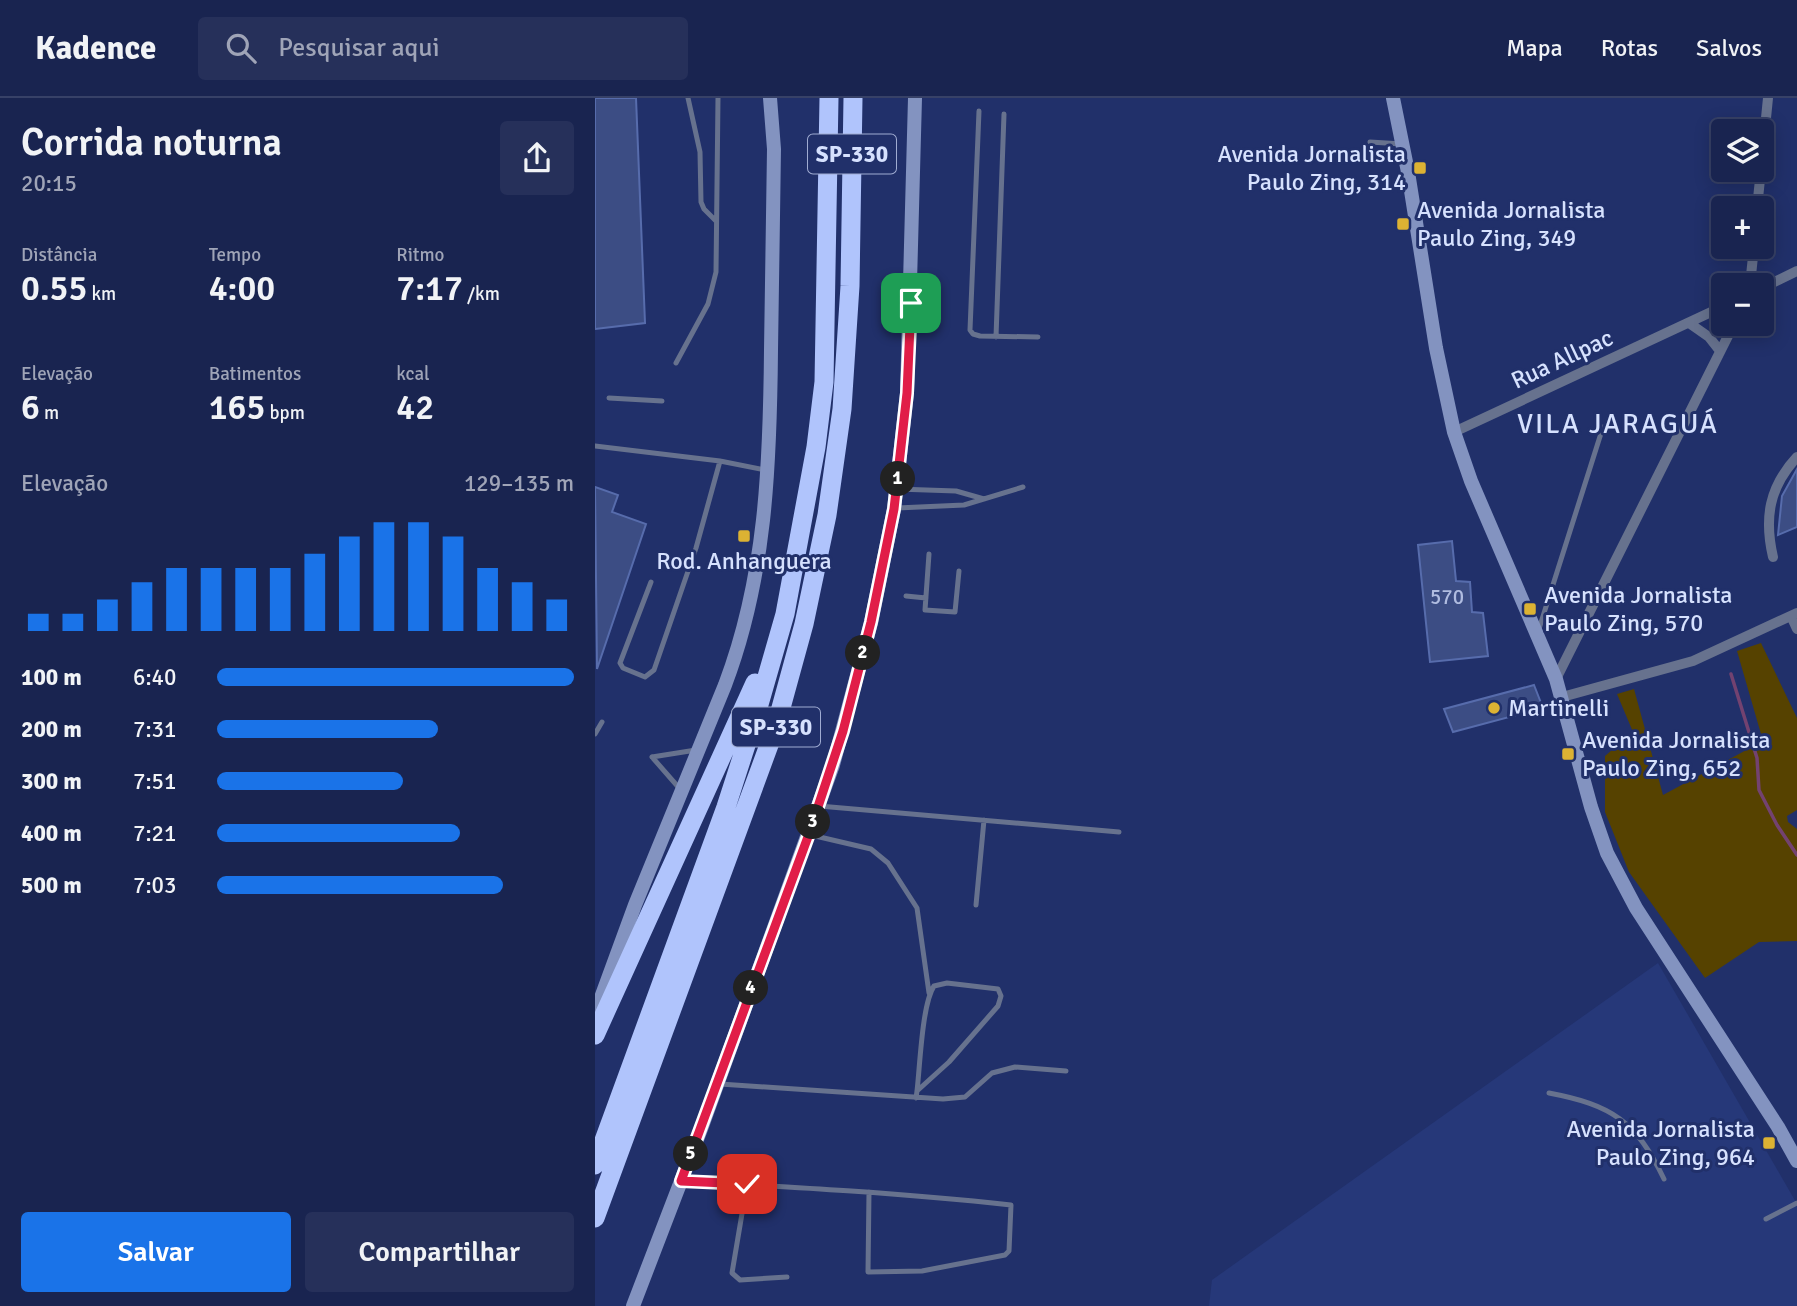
<!DOCTYPE html>
<html lang="pt">
<meta charset="utf-8">
<style>
:root{--surface:#192450;--page:#26305a;--text:#f1f3f6;--muted:#9fa4b7;--line:#374167;--accent:#1a73e8}
body{margin:0;font-family:Signika,sans-serif;background:var(--page);color:var(--text);height:100vh;display:flex;flex-direction:column;font-size:26px;white-space:nowrap}
*{box-sizing:border-box;margin:0}
p{font-size:23px;color:var(--muted)}
.icon{flex:none;width:38px;height:38px;fill:none;stroke:currentColor;stroke-width:2;stroke-linecap:round;stroke-linejoin:round}
.map{position:relative;flex:1;overflow:hidden}
.panel{display:flex;flex-direction:column;background:var(--surface);width:595px}
.panel>*{flex:none}
.fabs{position:absolute;left:1116px;top:21px;display:grid;gap:14px}
.fabs a{display:grid;place-items:center;width:63px;height:63px;border-radius:7px;background:var(--surface);box-shadow:0 4px 18px #0003,0 0 0 2px var(--line);font-size:35px}
.pin{position:absolute;display:grid;place-items:center;width:60px;height:60px;color:#fff;margin:-30px;border-radius:14px;box-shadow:0 4px 10px #0006}
.km{position:absolute;width:35px;height:35px;margin:-18px;border-radius:50%;background:#222;color:#fff;font-size:19px;line-height:35px;text-align:center}
.round{display:grid;place-items:center;flex:none;width:74px;height:74px;border-radius:7px;background:var(--page)}
.head{display:flex;align-items:center;justify-content:space-between;height:119px;padding:0 21px}
h1{font-size:38px;font-weight:600;line-height:52px}
.stats{display:grid;grid-template-columns:repeat(3,1fr);gap:10px;height:119px;padding:7px 21px}
.stats div{display:grid;align-content:center}
.stats b{font-size:35px;font-weight:600}
.stats small{font-size:19px;font-weight:400}
.stats p{font-size:19px}
.chart{height:196px;padding:14px 21px}
.chart p{display:flex;justify-content:space-between}
.chart svg{width:100%;height:126px;margin-top:7px;stroke:var(--accent);stroke-width:6}
.cta{display:flex;gap:14px;margin-top:auto;padding:14px 21px}
.cta a{flex:1;height:80px;border-radius:7px;background:var(--accent);color:#fff;font-size:28px;font-weight:600;line-height:80px;text-align:center}
.cta a+a{background:var(--page);color:var(--text)}
ul{padding:0 21px;list-style:none;font-size:23px}
li{display:grid;grid-template-columns:112px 84px 1fr;align-items:center;height:52px}
li i{height:18px;border-radius:9px;background:var(--accent)}
header{display:flex;align-items:center;gap:42px;box-sizing:border-box;height:98px;padding:0 35px;background:var(--surface);border-bottom:2px solid var(--line)}
header strong{font-size:33px}
nav{display:flex;gap:38px;margin-inline-start:auto;font-size:24px}
.search{width:490px;height:63px;background:var(--page);display:flex;align-items:center;gap:18px;box-sizing:border-box;padding:0 24px;border-radius:7px;color:var(--muted);font-size:26px}
main{display:flex;flex:1;min-height:0}
.map>svg:first-child{display:block}
.built{fill:#263879}
.green{fill:#564200}
.lines{fill:none;stroke-linecap:round;stroke-linejoin:round}
.stream{stroke:#734270;stroke-width:3.5}
.building{fill:#3c4d84;stroke:#576cac;stroke-width:2}
.lane{stroke:#67728e;stroke-width:5}
.street{stroke:#67728e;stroke-width:10}
.secondary{stroke:#8393c0;stroke-width:14}
.highway{stroke:#b0c4fc;stroke-width:19}
.route-casing{stroke:#fff;stroke-width:14}
.route{stroke:#e11d48;stroke-width:9}
.poi-dot{fill:#dcb233;stroke:#21306a;stroke-width:2.5}
.labels{text-anchor:middle;stroke-width:6;stroke-linejoin:round;paint-order:stroke}
.number-label{font-size:21px;fill:#b0bce0}
.shield{fill:#21306a;stroke:#a0acd2;stroke-width:2}
.shield-label{font-size:23px;font-weight:bold;fill:#d6e1fe}
.poi-label{font-size:24px;fill:#d6e1fe;stroke:#21306a;text-anchor:start}
.street-label{font-size:24px;fill:#d6e1fe;stroke:#21306a}
.quarter-label{font-size:28px;letter-spacing:2px;fill:#d6e1fe;stroke:#21306a}
</style>
<header>
<strong>Kadence</strong>
<div class="search"><svg class="icon" aria-label="search" viewBox="0 0 24 24"><circle cx="10" cy="10" r="6"/><path d="M15 15l6 6"/></svg>Pesquisar aqui</div>
<nav><a>Mapa</a><a>Rotas</a><a>Salvos</a></nav>
</header>
<main>
<section class="panel">
<div class="head"><div><h1>Corrida noturna</h1><p>20:15</p></div><a class="round"><svg class="icon" aria-label="share" viewBox="0 0 24 24"><path d="M12 15V3M7 8l5-5 5 5M5 13v7h14v-7"/></svg></a></div>
<div class="stats">
<div><p>Distância</p><b>0.55<small> km</small></b></div>
<div><p>Tempo</p><b>4:00</b></div>
<div><p>Ritmo</p><b>7:17<small> /km</small></b></div>
</div>
<div class="stats">
<div><p>Elevação</p><b>6<small> m</small></b></div>
<div><p>Batimentos</p><b>165<small> bpm</small></b></div>
<div><p>kcal</p><b>42</b></div>
</div>
<div class="chart"><p><span>Elevação</span>129–135 m</p>
<svg viewBox="0 0 160 44" preserveAspectRatio="none"><path d="M5 44V38M15 44V38M25 44V33M35 44V27M45 44V22M55 44V22M65 44V22M75 44V22M85 44V17M95 44V11M105 44V6M115 44V6M125 44V11M135 44V22M145 44V27M155 44V33"/></svg>
</div>
<ul>
<li><b>100 m</b>6:40<i style="width:100%"></i></li>
<li><b>200 m</b>7:31<i style="width:62%"></i></li>
<li><b>300 m</b>7:51<i style="width:52%"></i></li>
<li><b>400 m</b>7:21<i style="width:68%"></i></li>
<li><b>500 m</b>7:03<i style="width:80%"></i></li>
</ul>
<div class="cta"><a>Salvar</a><a>Compartilhar</a></div>
</section>
<div class="map">
<svg width="1202" height="1208" viewBox="0 0 1202 1208">
<rect width="100%" height="100%" fill="#21306a"/>
<!-- built -->
<path class="built" d="M1063,865l139,241v102h-588l3,-26z"/>
<!-- green -->
<path class="green" d="M1166,545l36,75v92l-10,6 1,6 9,7v112l-38,1 -54,36 -76,-106 -24,-60v-56l28,-24 -16,-38 17,-5 29,106 100,-54 -26,-90z"/>
<g class="lines">
<!-- stream -->
<path class="stream" d="M1136,576l26,84 2,32 18,35 20,30"/>
</g>
<!-- building -->
<path class="building" d="M0,0h41l9,225 -50,6z
M1202,371v58l-19,8 4,-39z
M0,389l23,8 -6,17 34,12 -49,145z
M857,443l4,40 14,1 2,30 11,1 5,43 -58,6 -12,-117z
M939,587l9,23 -90,24 -9,-23z"/>
<g class="lines">
<!-- lane -->
<path class="lane" d="M93,0l12,54 1,50 3,7 12,12
M384,13l-9,219 3,4 7,2 58,1
M775,44l32,2
M401,239l8,-223
M81,265l32,-59 8,-32 2,-174
M14,300l53,3
M0,348l125,15 45,9
M302,391l59,2 28,8
M302,410l67,-3 59,-18
M334,456l-4,56 30,2 4,-41
M56,484l-31,81 3,5 22,9 9,-7 42,-122 24,-87
M311,498l20,2
M943,534l65,-205
M0,636l7,-12
M57,659l44,-7
M57,659l28,32
M224,708l300,26
M216,737l60,14 17,14 29,45 12,85
M381,807l8,-85
M125,986l223,15 22,-2 27,-24 23,-6 51,4
M954,995c63,12 87,28 115,86
M321,1000l1,-7c3,-25 5,-87 17,-105l13,-3 51,6 3,7 -3,10 -49,56 -32,29
M89,1083c109,6 218,12 327,24l-2,46 -4,4 -83,16 -54,1 1,-80
M152,1086l-15,89 8,7 47,-3
M1171,1121l31,-16"/>
<!-- street -->
<path class="street" d="M1167,60l6,-60
M1162,110l4,-38
M1155,187l4,-38
M1167,190l35,-17
M1094,225l20,14 11,14
M859,334l270,-126
M1178,459c-9,-39 -4,-70 24,-100
M1196,518l6,13
M961,581l178,-355
M967,599l131,-36 104,-48"/>
<!-- secondary -->
<path class="secondary" d="M798,0l15,74 28,176 18,84 17,49 85,198 35,128 16,46 29,55 142,219 19,34
M0,916l40,-109 90,-220c41,-108 45,-220 46,-335 1,-67 2,-134 3,-201l-4,-51
M38,1208l68,-177 132,-364 38,-142 23,-114 13,-116 8,-295"/>
<!-- highway -->
<path class="highway" d="M0,937l160,-352
M0,1067l131,-358 32,-99 27,-94 31,-167 8,-65 5,-284
M0,1120l181,-492 28,-102 23,-109 15,-106 8,-123 3,-188"/>
</g>
<g class="lines">
<!-- route casing -->
<g class="route-casing">
<path id="route" d="M152,1086l-66,-3 128,-347 34,-103 28,-109 23,-113 13,-116 4,-90"/>
</g>
<!-- route -->
<use href="#route" class="route"/>
</g>
<!-- markers -->
<g class="poi-dot">
<rect x="818" y="63" width="14" height="14" rx="3.5"/>
<rect x="801" y="119" width="14" height="14" rx="3.5"/>
<rect x="142" y="431" width="14" height="14" rx="3.5"/>
<rect x="928" y="504" width="14" height="14" rx="3.5"/>
<circle cx="899" cy="610" r="7"/>
<rect x="966" y="649" width="14" height="14" rx="3.5"/>
<rect x="1167" y="1038" width="14" height="14" rx="3.5"/>
</g>
<g class="labels">
<!-- number labels -->
<g class="number-label">
<text x="852" y="506">570</text>
</g>
<!-- shield labels -->
<g class="shield">
<rect x="213" y="36.5" width="88" height="39" rx="5"/>
<rect x="137" y="609.5" width="88" height="39" rx="5"/>
</g>
<g class="shield-label">
<text x="257" y="64">SP-330</text>
<text x="181" y="637">SP-330</text>
</g>
<!-- poi labels -->
<g class="poi-label">
<text x="811" y="64" text-anchor="end">Avenida Jornalista<tspan x="811" dy="28">Paulo Zing, 314</tspan></text>
<text x="822" y="120">Avenida Jornalista<tspan x="822" dy="28">Paulo Zing, 349</tspan></text>
<text x="149" y="471" text-anchor="middle">Rod. Anhanguera</text>
<text x="949" y="505">Avenida Jornalista<tspan x="949" dy="28">Paulo Zing, 570</tspan></text>
<text x="913" y="618">Martinelli</text>
<text x="987" y="650">Avenida Jornalista<tspan x="987" dy="28">Paulo Zing, 652</tspan></text>
<text x="1160" y="1039" text-anchor="end">Avenida Jornalista<tspan x="1160" dy="28">Paulo Zing, 964</tspan></text>
</g>
<!-- street labels -->
<g class="street-label">
<text transform="translate(967 261) rotate(-25)" y="8">Rua Allpac</text>
</g>
<!-- quarter labels -->
<g class="quarter-label">
<text x="1023" y="335">VILA JARAGUÁ</text>
</g>
</g>
</svg>
<div class="fabs">
<a><svg class="icon" aria-label="layers" viewBox="0 0 24 24"><path d="M12 4l9 5-9 5-9-5zM3 14l9 5 9-5"/></svg></a>
<a>+</a>
<a>−</a>
</div>
<div class="pin" style="left:316px;top:205px;background:#1e9e55"><svg class="icon" aria-label="arrive" viewBox="0 0 24 24"><path d="M6 21V4h12l-3 4 3 4H6"/></svg></div>
<div class="pin" style="left:152px;top:1086px;background:#d93025"><svg class="icon" aria-label="check" viewBox="0 0 24 24"><path d="M5 12l5 5 9-10"/></svg></div>
<b class="km" style="left:303px;top:381px">1</b>
<b class="km" style="left:268px;top:555px">2</b>
<b class="km" style="left:218px;top:724px">3</b>
<b class="km" style="left:156px;top:890px">4</b>
<b class="km" style="left:96px;top:1056px">5</b>
</div>
</main>
